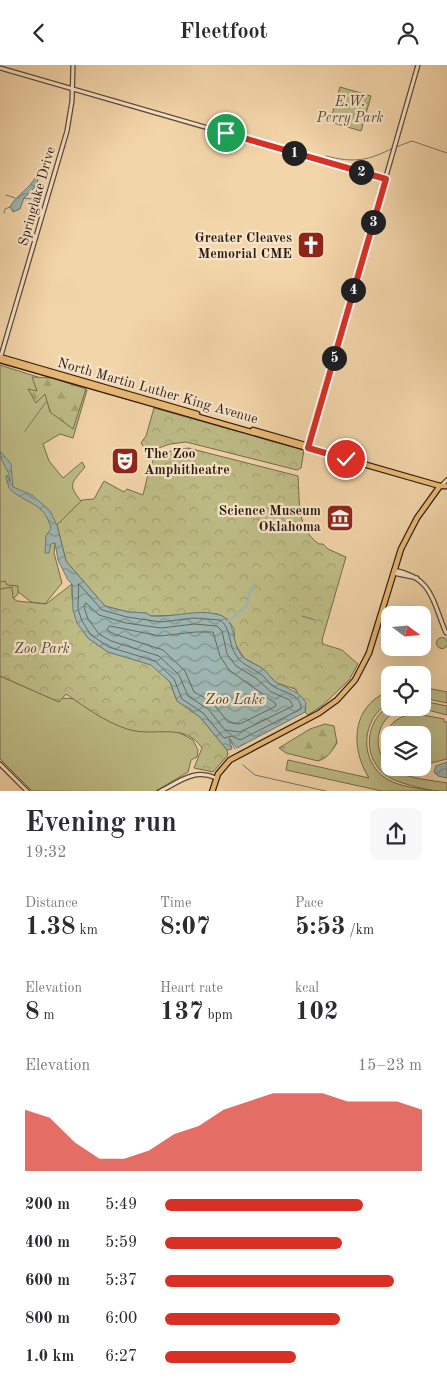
<!DOCTYPE html>
<meta charset="utf-8">
<style>
:root{--surface:#fff;--page:#f7f7f7;--text:#2b2b33;--muted:#7c7c81;--accent:#d93025}
body{margin:0;font-family:"Old Standard TT",serif;background:var(--page);color:var(--text);height:100vh;display:flex;flex-direction:column;font-size:19px;white-space:nowrap}
*{box-sizing:border-box;margin:0}
p{font-size:16px;color:var(--muted)}
.icon{flex:none;width:28px;height:28px;fill:none;stroke:currentColor;stroke-width:2;stroke-linecap:round;stroke-linejoin:round}
.map{position:relative;height:726px;overflow:hidden}
.panel{display:flex;flex-direction:column;background:var(--surface);flex:1}
.panel>*{flex:none}
.needle{width:32px;rotate:106deg}
.buttons{position:absolute;left:381px;top:541px;display:grid;gap:10px}
.buttons a{display:grid;place-items:center;width:50px;height:50px;border-radius:10px;background:var(--surface);box-shadow:0 5px 20px #0002;font-size:25px}
.pin{position:absolute;display:grid;place-items:center;width:42px;height:42px;color:#fff;margin:-21px;border:2px solid #fff;border-radius:50%;box-shadow:0 1px 5px #0007}
.km{position:absolute;width:25px;height:25px;margin:-12px;border-radius:50%;background:#222;color:#fff;font-size:14px;line-height:25px;text-align:center}
.round{display:grid;place-items:center;flex:none;width:52px;height:52px;border-radius:10px;background:var(--page)}
.head{display:flex;align-items:center;justify-content:space-between;height:85px;padding:0 25px}
h1{font-size:28px;font-weight:800;line-height:38px}
.figures{display:grid;grid-template-columns:repeat(3,1fr);gap:8px;height:85px;padding:5px 25px}
.figures div{display:grid;align-content:center}
.figures b{font-size:25px;font-weight:800}
.figures small{font-size:14px;font-weight:400}
.figures p{font-size:14px}
.chart{height:140px;padding:10px 25px}
.chart p{display:flex;justify-content:space-between}
.chart svg{width:100%;height:90px;margin-top:5px;fill:var(--accent);opacity:.7}
ul{padding:0 25px;list-style:none;font-size:16px}
li{display:grid;grid-template-columns:80px 60px 1fr;align-items:center;height:38px}
li i{height:12px;border-radius:6px;background:var(--accent)}
header{display:flex;justify-content:space-between;align-items:center;height:65px;padding:0 25px;background:var(--surface);font-size:22px;font-weight:800}
.map>svg:first-child{display:block}
.green{fill:#bebc86;stroke:#766b4c}
.forest{fill:url(#forest-firs);stroke:#766b4c}
.park{fill:url(#park-crowns);stroke:#766b4c}
.water{fill:url(#water-waves);stroke:#717872}
.lines{fill:none;stroke-linecap:round;stroke-linejoin:round}
.shore{stroke:#666862;stroke-width:1}
.stream{stroke:#717872;stroke-width:1}
.canal{stroke:#9eb7b2;stroke-width:2.5}
.minor-casing{stroke:#5e4939;stroke-width:5.5}
.major-casing{stroke:#2d1a13;stroke-width:7}
.minor{stroke:#f7e4c8;stroke-width:3}
.major{stroke:#eaba75;stroke-width:4.5}
.route-casing{stroke:#fff;stroke-width:10}
.route{stroke:#d93025;stroke-width:6}
.labels{text-anchor:middle;stroke-width:4.5;stroke-linejoin:round;paint-order:stroke}
.park-label{font-size:14px;font-style:italic;fill:#584b36;stroke:#f7e4c8}
.street-label{font-size:14px;fill:#2d1a13;stroke:#f7e4c8}
.poi-label{font-size:14px;font-weight:bold;fill:#2d1a13;stroke:#f7e4c8;text-anchor:end}
.water-label{font-size:15px;font-style:italic;fill:#4f4943;stroke:#f7e4c8}
</style>
<header><svg class="icon" aria-label="back" viewBox="0 0 24 24"><path d="M15 5l-7 7 7 7"/></svg>Fleetfoot<svg class="icon" aria-label="person" viewBox="0 0 24 24"><circle cx="12" cy="8" r="4"/><path d="M4 21q1-7 8-7t8 7"/></svg></header>
<div class="map">
<svg width="447" height="727" viewBox="0 0 447 727">
<defs>
<pattern id="forest-firs" width="22" height="20" patternUnits="userSpaceOnUse" patternTransform="scale(1.25)"><rect width="22" height="20" fill="#bebc86"/><path d="M5 1l3.5 6h-7zM16 11l3.5 6h-7z" fill="#a4a173"/></pattern>
<pattern id="park-crowns" width="20" height="18" patternUnits="userSpaceOnUse" patternTransform="scale(1.25)"><rect width="20" height="18" fill="#bebc86"/><path d="M2 6a3 3 0 1 1 6 0M12 15a3 3 0 1 1 6 0" fill="none" stroke="#a4a173"/></pattern>
<pattern id="water-waves" width="16" height="10" patternUnits="userSpaceOnUse" patternTransform="scale(1.25)"><rect width="16" height="10" fill="#9eb7b2"/><path d="M0 5q4-4 8 0t8 0" fill="none" stroke="#819490"/></pattern>
</defs>
<rect width="100%" height="100%" fill="#f3d5aa"/>
<filter id="stains"><feTurbulence type="fractalNoise" baseFrequency=".004" numOctaves="4"/><feColorMatrix values="0 0 0 0 .2 0 0 0 0 .09 0 0 0 0 .02 0 0 0 .5 -.17"/></filter>
<radialGradient id="worn" r=".72"><stop offset=".6" stop-color="#630" stop-opacity="0"/><stop offset="1" stop-color="#630" stop-opacity=".3"/></radialGradient>
<!-- green -->
<path class="green" d="M0,300l41,13h11l35,12 -14,48 -13,-4 -17,10 6,17 14,17 19,-16 3,5c-13,16 -18,17 -4,34l-24,24 4,15 -6,4 -1,9 8,30 -17,21 -14,-2 -19,-15 -12,2z
M436.5 578a5.5 5.5 0 1 1 11 0a5.5 5.5 0 1 1-11 0Z
M0,611l49,21 26,2 101,32 17,9 5,10 -1,7 -6,3 -3,12 -34,20 -122,-1 -32,-32z
M422,622l25,5v11l-24,-5z
M390,626v11c-29,16 -32,59 -3,77 13,8 31,9 45,12h-50l-96,-21 2,-10 81,18c-19,-30 -18,-73 21,-87z
M423,636l24,5v9c-13,-3 -29,-9 -42,-6 -31,5 -36,46 -11,61 15,9 37,10 53,13v8c-15,1 -48,-7 -60,-15 -25,-17 -23,-55 3,-71v2h32z
M417,649l27,5v3h3v37l-24,6 -1,-30h-32v24c-17,-22 3,-45 27,-45z"/>
<!-- forest -->
<path class="forest" d="M32,312l20,1 34,11 -13,40 -23,-17 -5,-18 -9,9 -8,-14 9,2z
M5,516l2,4 11,1v8l-18,19v-31z
M325,659l9,2 3,17c-5,8 -9,15 -19,18l-32,-8 -7,-5 31,-19z"/>
<!-- park -->
<path class="park" d="M340,22l31,9 -10,35 -31,-9z
M154,343l150,42 -3,18 -4,2 -111,-28 -16,2 -23,8 -6,-9 5,-7z
M188,383l110,28c2,25 -2,52 21,68h4l5,5 18,8 -24,83 1,4 19,6 16,14 -9,16 -26,25 -15,10 -3,-3 1,-4 -11,-19 -18,-6 -15,-15 -18,-10 -10,-16v-13l-6,-9 -6,-4 -5,-2 -66,2 -5,-3 -18,-1 -23,-6 -39,-45 -9,-36 25,-25 12,-1 10,-18 20,11 3,-3 16,6 6,-25 7,-16z
M72,519v12l6,27 10,15 20,14 43,12 19,18 7,19 23,16 27,33 1,5 -15,17 -19,-4 8,-20c-18,-27 -48,-10 -75,-19 -22,-7 -42,-22 -61,-35l-7,8 -59,-26v-87l12,-2 1,11 4,3 29,3z"/>
<!-- water -->
<path class="water" d="M36,111l2,1 -1,8 -13,13 -4,11 -7,3 -3,-5c6,-12 21,-19 26,-31z
M0,386l11,13 2,23 19,8 18,16 7,14 9,36 39,45 23,6 18,1 5,3c22,2 44,-7 65,-2 22,4 14,28 26,42 6,6 14,8 20,12 6,4 8,10 14,14 12,8 22,7 30,21l-1,9 -68,36 -8,-10 3,11 -5,1 -27,-33 -23,-16 -7,-19 -19,-17 -43,-13 -20,-14 -11,-15 -4,-13 -1,-26 -4,-4 -10,-20 -3,-17 -4,1 -2,9h-4l1,-17 5,-8c-7,-27 -27,-24 -42,-40l-3,-11 1,-2 3,7c1,-11 -10,-19 -10,-31z
M447,697v16l-9,-2 -4,-4 2,-6z"/>
<g class="lines">
<!-- shore -->
<path class="shore" d="M79,519l23,26 25,7 34,5 33,-4 26,2c14,9 5,32 26,45 4,3 9,5 13,8 6,3 8,9 14,13 10,7 28,7 28,23l-61,31 -8,-4 -8,2 -21,-25 -21,-14 -8,-20 -19,-18 -46,-14 -18,-12 -9,-14 -4,-12z
M86,538l13,12 27,8 35,5 33,-4 23,2 5,5 5,23 9,12 20,12 15,14 19,8 3,6 -53,26 -15,-2 -17,-21 -20,-13 -9,-21 -20,-19 -48,-15 -12,-7 -11,-15 -4,-12z
M110,561l50,10 35,-4h18l7,24 9,14 46,33 1,3 -36,18 -12,-2 -16,-20 -18,-10 -9,-21 -22,-21 -49,-16 -7,-4z"/>
<!-- stream -->
<path class="stream" d="M396,82l16,-6 35,12
M326,91c28,7 42,5 67,-8
M6,130l9,3
M24,133l7,1 9,-10
M4,148l1,-4 5,-2
M25,366l21,-29
M302,551l13,4
M229,673l6,11
M243,700l12,10 75,17"/>
<!-- canal -->
<path class="canal" d="M229,556l18,-16 2,-12 6,-8"/>
<!-- minor casing -->
<g class="minor-casing">
<path id="minor" d="M0,3l385,111
M0,294l67,-228 5,-30 1,-36
M308,383l110,-383
M441,421l6,-6
M394,505c39,8 38,30 52,63
M393,508l24,5
M0,699l28,28
M159,727c20,-10 35,-24 57,-14"/>
</g>
<!-- major casing -->
<g class="major-casing">
<path id="major" d="M0,292l197,57
M0,295l440,126h7
M253,365l52,15 3,3
M212,727l6,-18 12,-14 89,-47 18,-13 18,-20 14,-27 32,-104 16,-31 23,-32"/>
</g>
<!-- minor -->
<use href="#minor" class="minor"/>
<!-- major -->
<use href="#major" class="major"/>
</g>
<g class="lines">
<!-- route casing -->
<g class="route-casing">
<path id="route" d="M226,68l160,46 -78,269 38,11"/>
</g>
<!-- route -->
<use href="#route" class="route"/>
</g>
<!-- icons -->
<defs>
<g id="church-square" transform="scale(1.4375)"><rect x="-9" y="-9" width="18" height="18" rx="4" fill="#8f2418" stroke="#f7e4c8"/><path d="M-1.2-6h2.4v3.5h3.3v2.4h-3.3V6h-2.4V-.1h-3.3v-2.4h3.3Z" fill="#fff"/></g>
<g id="theatre-square" transform="scale(1.4375)"><rect x="-9" y="-9" width="18" height="18" rx="4" fill="#8f2418" stroke="#f7e4c8"/><path d="M-5-5.5Q0-4 5-5.5V0Q5 5 0 6Q-5 5-5 0ZM-3.3-2.5H-1v1.5H-3.3ZM1-2.5H3.3v1.5H1ZM-2.8 1Q0 5.5 2.8 1Z" fill="#fff"/></g>
<g id="museum-square" transform="scale(1.4375)"><rect x="-9" y="-9" width="18" height="18" rx="4" fill="#8f2418" stroke="#f7e4c8"/><path d="M0-6L6-3V-2H-6V-3ZM-5-1h2V3h-2ZM-1-1h2V3h-2ZM3-1h2V3H3ZM-6 4H6V6H-6Z" fill="#fff"/></g>
</defs>
<g fill-rule="evenodd">
<use href="#church-square" x="311" y="180"/>
<use href="#theatre-square" x="125" y="396"/>
<use href="#museum-square" x="340" y="453"/>
</g>
<g class="labels">
<!-- park labels -->
<g class="park-label">
<text x="350" y="41">E.W.<tspan x="350" dy="16">Perry Park</tspan></text>
<text x="42" y="588">Zoo Park</text>
</g>
<!-- street labels -->
<g class="street-label">
<text transform="translate(36 131) rotate(-74)" y="5">Springlake Drive</text>
<text transform="translate(158 325) rotate(16)" y="5">North Martin Luther King Avenue</text>
</g>
<!-- poi labels -->
<g class="poi-label">
<text x="292" y="177">Greater Cleaves<tspan x="292" dy="16">Memorial CME</tspan></text>
<text x="144" y="393" text-anchor="start">The Zoo<tspan x="144" dy="16">Amphitheatre</tspan></text>
<text x="321" y="450">Science Museum<tspan x="321" dy="16">Oklahoma</tspan></text>
</g>
<!-- water labels -->
<g class="water-label">
<text x="235" y="639">Zoo Lake</text>
</g>
</g>
<rect width="100%" height="100%" filter="url(#stains)"/>
<rect width="100%" height="100%" fill="url(#worn)"/>
</svg>
<div class="buttons">
<a><svg class="needle" viewBox="-14 -14 28 28"><path d="M0-13l5 13h-10z" fill="#e53935"/><path d="M0 13l5-13h-10z" fill="#7c7c81"/></svg></a>
<a><svg class="icon" aria-label="locate" viewBox="0 0 24 24"><circle cx="12" cy="12" r="6"/><path d="M12 2v4M12 18v4M2 12h4M18 12h4"/></svg></a>
<a><svg class="icon" aria-label="layers" viewBox="0 0 24 24"><path d="M12 4l9 5-9 5-9-5zM3 14l9 5 9-5"/></svg></a>
</div>
<div class="pin" style="left:226px;top:68px;background:#1e9e55"><svg class="icon" aria-label="arrive" viewBox="0 0 24 24"><path d="M6 21V4h12l-3 4 3 4H6"/></svg></div>
<div class="pin" style="left:346px;top:394px;background:#d93025"><svg class="icon" aria-label="check" viewBox="0 0 24 24"><path d="M5 12l5 5 9-10"/></svg></div>
<b class="km" style="left:294px;top:88px">1</b>
<b class="km" style="left:361px;top:107px">2</b>
<b class="km" style="left:373px;top:157px">3</b>
<b class="km" style="left:353px;top:225px">4</b>
<b class="km" style="left:334px;top:293px">5</b>
</div>
<section class="panel">
<div class="head"><div><h1>Evening run</h1><p>19:32</p></div><a class="round"><svg class="icon" aria-label="share" viewBox="0 0 24 24"><path d="M12 15V3M7 8l5-5 5 5M5 13v7h14v-7"/></svg></a></div>
<div class="figures">
<div><p>Distance</p><b>1.38<small> km</small></b></div>
<div><p>Time</p><b>8:07</b></div>
<div><p>Pace</p><b>5:53<small> /km</small></b></div>
</div>
<div class="figures">
<div><p>Elevation</p><b>8<small> m</small></b></div>
<div><p>Heart rate</p><b>137<small> bpm</small></b></div>
<div><p>kcal</p><b>102</b></div>
</div>
<div class="chart"><p><span>Elevation</span>15–23 m</p>
<svg viewBox="0 0 160 44" preserveAspectRatio="none"><path d="M0 44V14L10 18L20 30L30 38L40 38L50 34L60 26L70 22L80 14L90 10L100 6L110 6L120 6L130 10L140 10L150 10L160 14V44z"/></svg>
</div>
<ul>
<li><b>200 m</b>5:49<i style="width:77%"></i></li>
<li><b>400 m</b>5:59<i style="width:69%"></i></li>
<li><b>600 m</b>5:37<i style="width:89%"></i></li>
<li><b>800 m</b>6:00<i style="width:68%"></i></li>
<li><b>1.0 km</b>6:27<i style="width:51%"></i></li>
</ul>
</section>
